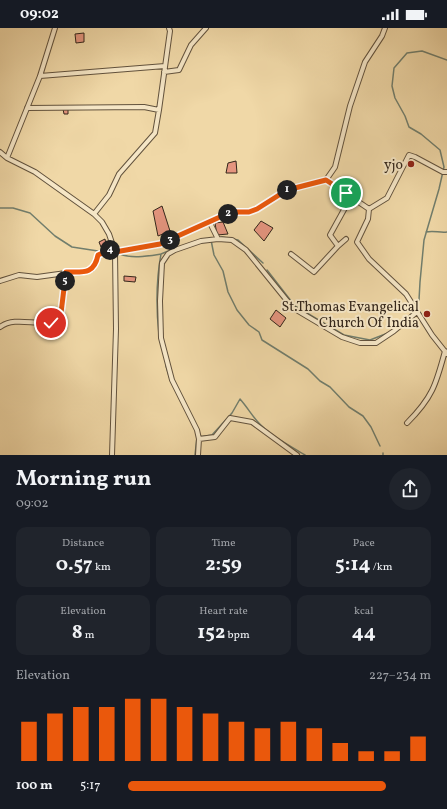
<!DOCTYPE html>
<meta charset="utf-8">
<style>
:root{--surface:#171b24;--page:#20242c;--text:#f1f3f6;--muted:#9ea1a6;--accent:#ea580c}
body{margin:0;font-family:Vollkorn,serif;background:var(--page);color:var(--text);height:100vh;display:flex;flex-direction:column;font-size:15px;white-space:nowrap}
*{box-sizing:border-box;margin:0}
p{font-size:13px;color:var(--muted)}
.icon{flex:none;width:22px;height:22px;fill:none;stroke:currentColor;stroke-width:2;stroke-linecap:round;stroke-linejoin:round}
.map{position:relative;height:427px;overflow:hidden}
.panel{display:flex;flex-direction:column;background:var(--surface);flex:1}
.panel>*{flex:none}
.pin{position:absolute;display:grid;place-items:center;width:34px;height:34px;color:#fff;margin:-17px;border:2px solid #fff;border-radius:50%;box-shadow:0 1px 4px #0007}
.km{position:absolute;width:20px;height:20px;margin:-10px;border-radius:50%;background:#222;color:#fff;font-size:11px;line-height:20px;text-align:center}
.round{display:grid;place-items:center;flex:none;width:42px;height:42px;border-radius:21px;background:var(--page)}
.summary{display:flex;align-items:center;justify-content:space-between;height:68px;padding:0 16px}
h1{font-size:22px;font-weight:700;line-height:30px}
.figures{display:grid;grid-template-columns:repeat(3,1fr);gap:6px;height:68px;padding:4px 16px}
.figures div{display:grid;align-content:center;border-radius:10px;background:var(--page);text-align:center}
.figures b{font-size:20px;font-weight:700}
.figures small{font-size:11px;font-weight:400}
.figures p{font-size:11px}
.chart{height:112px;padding:8px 16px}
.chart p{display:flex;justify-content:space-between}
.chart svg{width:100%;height:72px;margin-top:4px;stroke:var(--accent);stroke-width:6}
ul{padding:0 16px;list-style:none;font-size:13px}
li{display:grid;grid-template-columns:64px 48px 1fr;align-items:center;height:30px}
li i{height:10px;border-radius:5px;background:var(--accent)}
.status{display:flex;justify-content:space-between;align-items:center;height:28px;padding:0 20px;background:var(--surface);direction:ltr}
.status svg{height:11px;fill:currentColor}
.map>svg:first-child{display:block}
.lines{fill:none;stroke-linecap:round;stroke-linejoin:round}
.stream{stroke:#717e6d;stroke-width:1.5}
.building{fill:#e5957f;stroke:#32251a}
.minor-casing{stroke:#62523d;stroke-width:6}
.minor{stroke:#f5e6c6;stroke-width:4}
.route-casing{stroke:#fff;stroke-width:8}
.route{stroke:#ea580c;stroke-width:5}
.poi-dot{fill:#8f2418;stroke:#f5e6c6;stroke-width:1.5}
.labels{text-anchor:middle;stroke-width:4;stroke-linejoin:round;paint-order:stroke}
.poi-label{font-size:14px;fill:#32251a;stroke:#f5e6c6;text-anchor:end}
</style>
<div class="status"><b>09:02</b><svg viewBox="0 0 49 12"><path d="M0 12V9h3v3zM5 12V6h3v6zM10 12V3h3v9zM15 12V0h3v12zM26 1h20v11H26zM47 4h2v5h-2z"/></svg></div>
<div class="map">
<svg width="447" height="427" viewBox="0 0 447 427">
<rect width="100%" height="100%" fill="#f0d8a7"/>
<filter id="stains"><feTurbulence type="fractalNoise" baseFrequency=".005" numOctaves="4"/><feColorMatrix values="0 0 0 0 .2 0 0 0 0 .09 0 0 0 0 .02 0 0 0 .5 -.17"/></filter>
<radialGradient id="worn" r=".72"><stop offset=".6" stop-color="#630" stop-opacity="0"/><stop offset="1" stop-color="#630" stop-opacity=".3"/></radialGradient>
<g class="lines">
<!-- stream -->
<path class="stream" d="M0,180h13l17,5 25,23 17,11 26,4
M426,204c8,-2 13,1 21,0
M222,209l16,3 25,23
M211,212l3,15 9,16 5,21 9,18 12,15 10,7 3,8 46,29 12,12 10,6 19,20 14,9 8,11 9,19
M120,226c12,5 28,2 41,0
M267,242l28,36 49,29 26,5 18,-7
M417,276l2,-4 1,-18 4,-42 15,-51 5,-22 -4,-17 -19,-16 -12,-7 -4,-11 -10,-18 -3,-12 2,-18 13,-15 15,-2 25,9
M391,303l23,-19
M159,307c-3,-27 -3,-54 2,-81l12,-5
M166,338l4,13
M199,409l13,-2 20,-22 8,-14c7,8 11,15 17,22 13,15 32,24 48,34
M383,425v2
M195,427l2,-18"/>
</g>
<!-- building -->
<path class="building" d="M84,5v9l-8,1 -1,-9z
M63,81h5v5h-4z
M236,133l1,12h-11l2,-10z
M162,178l8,25 -12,5 -5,-25z
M261,193l12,7 -9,13 -10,-11z
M223,194l5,12 -11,1 -2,-12z
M105,211l1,6 -5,2 -2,-5z
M124,248l12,1 -1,5 -11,-1z
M276,282l10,8 -6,9 -10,-8z"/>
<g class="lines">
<!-- minor casing -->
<g class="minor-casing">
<path id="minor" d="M164,44l15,-2 12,-25 15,-17
M40,48l125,-10
M27,80l117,-1 15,3 -4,23 -36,41 -10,21 -15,19
M159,82l11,-79 -1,-3
M0,124l7,6 28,14 59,42 8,8 7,12 6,18 1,77 -4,126
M7,130l33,-82 15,-48
M326,152l43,29 -1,10 -11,23 12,17 37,35 26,41 15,19
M369,181l18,-11 22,-43 6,2 28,15h4
M210,195l8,16 14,1 14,10 47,58 49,29 18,6h16l18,-12 23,-19
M218,211l-17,2 -26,9 -7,4 -6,9 -2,38 1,37 11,42 25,50 2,9 16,-2 15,-19 22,4 45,33
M338,218l8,-7
M115,224l45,-8 71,-32h18l8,-3 30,-19 39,-10 9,-13 15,-61 15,-44 17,-26 3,-8
M291,226l23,18 24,-26 -8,-11 21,-38
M0,253l19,-6 18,2 29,-4 18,-1 8,-3 4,-7 2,-7 16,-7
M0,299c17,-12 39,1 57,-7l4,-7 5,-40
M407,395c25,-25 29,-38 38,-72
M198,427l1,-16"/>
</g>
<!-- minor -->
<use href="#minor" class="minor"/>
</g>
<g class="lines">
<!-- route casing -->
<g class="route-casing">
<path id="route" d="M51,295l6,-3 4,-7 5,-41c17,0 28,3 32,-17l16,-7 1,4 45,-8 71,-32h18l8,-3 30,-19 39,-10 20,13"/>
</g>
<!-- route -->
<use href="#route" class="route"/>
</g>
<!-- markers -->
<g class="poi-dot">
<circle cx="411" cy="136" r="4"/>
<circle cx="427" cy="286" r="4"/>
</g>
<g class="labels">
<!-- poi labels -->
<g class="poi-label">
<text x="403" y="141">yjo</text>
<text x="419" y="283">St.Thomas Evangelical<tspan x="419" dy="16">Church Of India</tspan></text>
</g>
</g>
<rect width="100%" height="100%" filter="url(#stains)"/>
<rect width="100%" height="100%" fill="url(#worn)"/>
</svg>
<div class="pin" style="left:346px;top:165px;background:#1e9e55"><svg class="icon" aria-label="arrive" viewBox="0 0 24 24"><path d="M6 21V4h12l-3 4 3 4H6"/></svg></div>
<div class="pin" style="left:51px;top:295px;background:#d93025"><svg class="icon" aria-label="check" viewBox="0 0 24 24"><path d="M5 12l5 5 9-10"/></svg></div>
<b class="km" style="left:287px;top:162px">1</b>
<b class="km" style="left:228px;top:186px">2</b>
<b class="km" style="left:170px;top:212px">3</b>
<b class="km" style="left:110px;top:222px">4</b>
<b class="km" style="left:65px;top:253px">5</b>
</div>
<section class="panel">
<div class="summary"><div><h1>Morning run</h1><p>09:02</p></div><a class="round"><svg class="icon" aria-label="share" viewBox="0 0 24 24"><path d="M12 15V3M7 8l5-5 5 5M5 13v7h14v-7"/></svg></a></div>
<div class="figures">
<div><p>Distance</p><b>0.57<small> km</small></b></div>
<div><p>Time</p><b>2:59</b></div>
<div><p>Pace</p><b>5:14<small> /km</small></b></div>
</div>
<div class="figures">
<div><p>Elevation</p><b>8<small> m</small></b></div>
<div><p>Heart rate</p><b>152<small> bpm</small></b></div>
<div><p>kcal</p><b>44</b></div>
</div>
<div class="chart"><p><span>Elevation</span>227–234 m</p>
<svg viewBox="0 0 160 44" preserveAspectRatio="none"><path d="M5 44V20M15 44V15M25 44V11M35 44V11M45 44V6M55 44V6M65 44V11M75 44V15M85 44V20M95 44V24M105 44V20M115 44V24M125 44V33M135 44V38M145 44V38M155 44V29"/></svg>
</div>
<ul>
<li><b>100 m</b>5:17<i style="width:85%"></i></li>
</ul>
</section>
